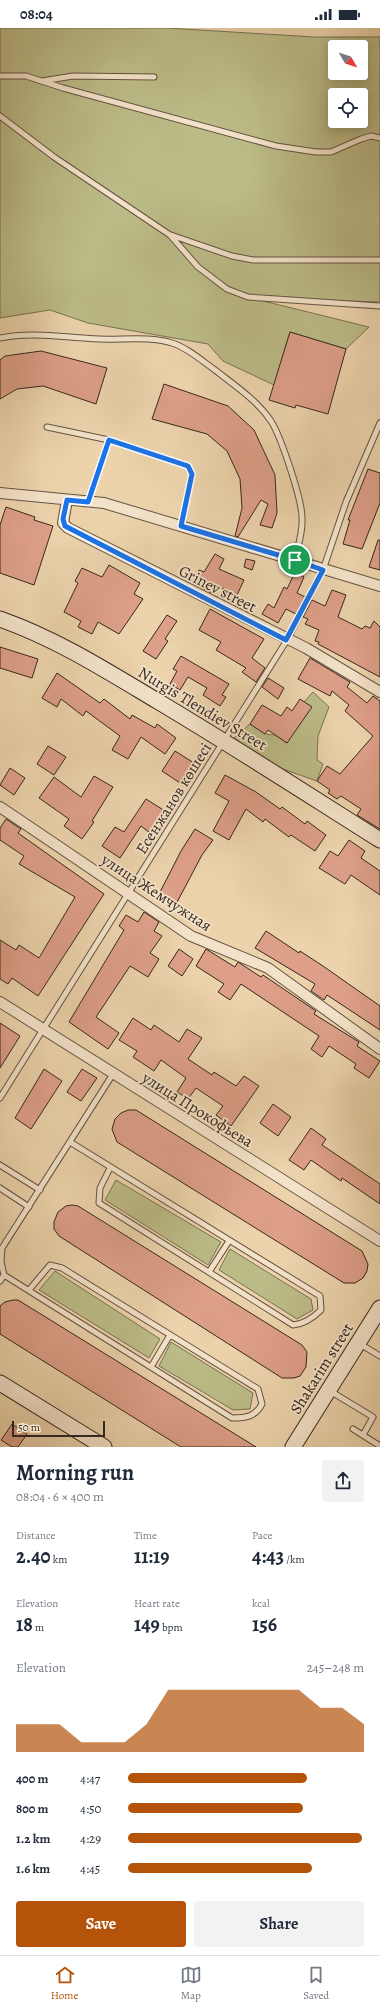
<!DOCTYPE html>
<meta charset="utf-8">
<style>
:root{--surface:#fff;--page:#f2f2f3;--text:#1f2937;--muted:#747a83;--line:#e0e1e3;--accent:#b45309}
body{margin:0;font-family:Alegreya,serif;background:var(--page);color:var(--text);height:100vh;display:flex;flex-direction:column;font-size:15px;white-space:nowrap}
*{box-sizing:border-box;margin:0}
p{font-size:13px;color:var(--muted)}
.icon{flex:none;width:22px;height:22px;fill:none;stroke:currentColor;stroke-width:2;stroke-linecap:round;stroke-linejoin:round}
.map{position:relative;height:1419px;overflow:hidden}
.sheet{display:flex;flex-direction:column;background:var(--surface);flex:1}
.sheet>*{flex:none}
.needle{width:26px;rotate:129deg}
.buttons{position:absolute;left:328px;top:12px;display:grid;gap:8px}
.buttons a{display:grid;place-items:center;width:40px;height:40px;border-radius:4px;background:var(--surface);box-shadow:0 2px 10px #0003;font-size:20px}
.scale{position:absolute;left:12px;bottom:10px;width:93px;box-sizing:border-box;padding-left:4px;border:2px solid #36281e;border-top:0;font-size:11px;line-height:14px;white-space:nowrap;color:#36281e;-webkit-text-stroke:3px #f3e2c9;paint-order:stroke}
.pin{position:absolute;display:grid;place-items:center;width:34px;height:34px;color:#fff;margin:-17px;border:2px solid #fff;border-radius:50%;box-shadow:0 1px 4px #0007}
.round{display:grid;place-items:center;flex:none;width:42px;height:42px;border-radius:4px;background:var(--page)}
.head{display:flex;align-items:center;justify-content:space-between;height:68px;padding:0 16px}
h1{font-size:22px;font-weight:600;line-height:30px}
.figures{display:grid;grid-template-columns:repeat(3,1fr);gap:6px;height:68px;padding:4px 16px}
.figures div{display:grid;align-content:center}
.figures b{font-size:20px;font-weight:600}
.figures small{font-size:11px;font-weight:400}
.figures p{font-size:11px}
.chart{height:112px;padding:8px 16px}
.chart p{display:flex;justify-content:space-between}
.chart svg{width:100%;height:72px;margin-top:4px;fill:var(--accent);opacity:.7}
.action{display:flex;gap:8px;margin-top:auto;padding:8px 16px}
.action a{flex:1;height:46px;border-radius:4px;background:var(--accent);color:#fff;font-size:16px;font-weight:600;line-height:46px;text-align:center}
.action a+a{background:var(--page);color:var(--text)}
ul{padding:0 16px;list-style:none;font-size:13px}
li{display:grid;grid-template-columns:64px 48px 1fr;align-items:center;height:30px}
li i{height:10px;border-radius:5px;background:var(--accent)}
.status{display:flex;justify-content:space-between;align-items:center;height:28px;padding:0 20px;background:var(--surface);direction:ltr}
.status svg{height:11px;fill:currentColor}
.tabs{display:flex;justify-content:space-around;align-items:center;height:56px;border-top:1px solid var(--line);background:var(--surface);font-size:11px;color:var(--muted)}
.tabs a{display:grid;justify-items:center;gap:2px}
.tabs .selected{color:var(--accent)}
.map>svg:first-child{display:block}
.green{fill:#bbbb87;stroke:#787252;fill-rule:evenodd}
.building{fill:#dd9f88;stroke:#36281e}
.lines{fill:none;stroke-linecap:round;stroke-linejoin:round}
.lane-casing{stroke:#645342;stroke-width:7}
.street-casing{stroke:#645342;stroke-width:12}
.secondary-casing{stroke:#36281e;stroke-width:17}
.lane{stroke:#f3e2c9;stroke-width:5}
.street{stroke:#f3e2c9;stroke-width:10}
.secondary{stroke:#f3e2c9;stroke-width:15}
.route-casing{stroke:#fff;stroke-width:8}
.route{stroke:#1a73e8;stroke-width:5}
.labels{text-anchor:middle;stroke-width:3.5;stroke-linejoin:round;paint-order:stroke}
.street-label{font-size:16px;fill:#36281e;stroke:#f3e2c9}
</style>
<div class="status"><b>08:04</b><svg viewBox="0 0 49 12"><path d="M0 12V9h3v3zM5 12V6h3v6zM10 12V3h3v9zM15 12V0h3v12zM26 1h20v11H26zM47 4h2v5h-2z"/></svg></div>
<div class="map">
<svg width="380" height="1419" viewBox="0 0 380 1419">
<rect width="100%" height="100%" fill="#ecd3ac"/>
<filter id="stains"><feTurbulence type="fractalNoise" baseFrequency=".005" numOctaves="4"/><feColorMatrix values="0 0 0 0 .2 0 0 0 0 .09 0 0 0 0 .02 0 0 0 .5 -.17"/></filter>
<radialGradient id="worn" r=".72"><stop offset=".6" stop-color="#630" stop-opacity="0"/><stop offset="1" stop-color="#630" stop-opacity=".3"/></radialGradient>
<!-- green -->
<path class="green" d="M0,0h167l147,9h66v265l-129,-4 118,29 -23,22 -56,-17 -16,53 -51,-24 -15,-17 -120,-21 -38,-13 -50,8zM335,19h26v26h-26zM335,67h26v26h-26z
M313,664l16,15 -11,29 -1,24 6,4 -6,17 -46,-16 -37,-27 16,-14 15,10 10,1 12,8 17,-41z
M116,1152l105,62 -13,23 -103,-65z
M230,1221l81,50 2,11 -16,9 -78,-49z
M55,1243l105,68 -11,19 -110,-68z
M171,1314l82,51 -3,16 -17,1 -74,-44z"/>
<!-- building -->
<path class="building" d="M290,304l56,17 -18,65 -32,-9 -1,3 -26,-8z
M41,323l66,17 -11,36 -53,-18 -26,3 -17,10v-39l5,-4z
M164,356l64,22 26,24 21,45 2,38 -5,15 -12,-3 8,-21 -7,-4 -23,37 -3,-1 7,-28 -2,-29 -13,-28 -20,-17 -55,-15z
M368,441l12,4v30l-18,46 -19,-5 7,-24h-2z
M6,479l29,10 -1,3 19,6 -19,59 -34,-12v-48z
M378,512h2v30l-11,-3z
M215,526l9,5 -5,10 25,11 -7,15 -22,-10 -3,8 -20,-10 7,-13 5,2z
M246,531l9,2 -3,9 -8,-3z
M109,537l31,18 -6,11 9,5 -24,35 -21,-12 -6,12 -14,-7 3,-6 -17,-9 14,-29 -3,-2 7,-13 20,9z
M295,544l9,5 -7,16 8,4 -9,17 -10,-5 -8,14 -16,-9 6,-10 6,4 10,-21 3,2z
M332,562l14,5 -8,22 24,12 3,-3 5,2 4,-7 6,6v50l-62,-33 1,-2 -4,-1 4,-11 -14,-6 3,-5 -5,-2 9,-17 13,6z
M210,581l54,30 -12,19 13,10 -9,14 -14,-10 4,-4 -30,-18 5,-8 -22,-12z
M167,587l10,6 -12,18 3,2 -12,18 -13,-8z
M0,619l38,12 -6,19 -32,-10z
M181,628l48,28 -7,11 4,2 -6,9 -17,-11 4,-7 -19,-11 -8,13 -10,-6 7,-13 -4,-2z
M310,630l40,24 -3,5 20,16 6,-7 7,5v128l-23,-14 4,-6 -20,-13 -4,3 -9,-6 2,-3 -13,-9 10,-15 13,8 33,-38 -28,-25 4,-6 -17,-14 -2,5 -32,-17z
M57,645l43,30 4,-4 26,20 2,-4 23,13 2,-4 19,14 -11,16 -24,-17 -13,22 -16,-9 8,-14 -34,-25 -3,5 -22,-17 -4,8 -15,-9z
M268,650l16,10 -6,11 -16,-12z
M300,671l12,8 -25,36 -19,-13 -3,4 -15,-10 12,-19 19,11 6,-9 5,4z
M48,718l18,11 -12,18 -17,-11z
M175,723l19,12 -14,20 -18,-12z
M10,740l15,10 -11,17 -14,-10z
M225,747l31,17 24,17 2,-2 23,17 2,-3 19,14 -11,16 -24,-16 -2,2 -24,-18 -2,3 -17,-13 -17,31 -16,-9 16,-30 -14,-8z
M94,748l19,11 -21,34 2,1 -12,17 -18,-13 5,-7 -30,-21 15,-21 27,20z
M146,771l19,12 -15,22 -9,-7 -21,32 -18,-12 13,-19 9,5z
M6,791l15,10 -3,4 86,61 -66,102 -26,-18 -4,6 -8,-5v-39l16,10 3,-5 20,13 36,-61 -56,-33 5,-8 -24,-16v-12z
M195,801l18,11 -11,15 -27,51 -17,-10 23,-45z
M349,812l16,11 -4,7 19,13v24l-29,-20 -6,9 -26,-16 11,-17 8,5z
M144,884l15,10 -5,9 8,5 -12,17 9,6 -11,18 -18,-11 -34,51 23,16 -11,16 -39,-27 55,-92 -5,-4 7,-11 12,7z
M266,903l33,22 1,-2 23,15 57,40v24l-53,-35 -3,5 -13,-9 4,-7 -60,-36z
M179,921l14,10 -11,17 -14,-10z
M206,921l29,18 3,-5 23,15 2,-2 53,36 -2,3 45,28 -2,4 23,15 -11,17 -15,-10 2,-4 -27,-18 -7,11 -11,-8 8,-13 -78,-52 -11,16 -12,-8 6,-8 -28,-18z
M133,990l18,12 3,-5 25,17 8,-13 15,9 -14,21 24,16 2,-3 22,14 8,-10 15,10 -28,40 -15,-11 7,-9 -27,-18 -8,11 -11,-7 9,-14 -25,-18 -7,11 -21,-14 4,-6 -18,-11z
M0,995l20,13 -20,32z
M44,1041l18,12 -31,48 -16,-11z
M82,1041l15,9 -16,23 -14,-9z
M273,1076l18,13 -13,19 -18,-13z
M128,1082h8l226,141 6,13 -1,7 -4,7 -8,5h-11l-227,-141 -5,-13 3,-10 6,-6z
M311,1100l15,11 -4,6 58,39v20l-38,-26 -1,3 -30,-21 -7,10 -15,-10z
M72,1177l6,1 224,139 5,7 -1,15 -6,9 -6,2h-12l-223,-142 -5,-7v-7l4,-10 8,-6z
M13,1272h5l238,147h-75l-181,-113v-28l5,-4z
M12,1396l15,10 -9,13h-6l-11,-7z"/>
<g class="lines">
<!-- lane casing -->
<g class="lane-casing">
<path id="lane" d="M0,48h26l37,12 213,58 40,6h15l30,-13 10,-3 9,2
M42,53l31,-5 81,1
M0,88l54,41 116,78 28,32 29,22 21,8 132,9
M171,207l61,21 21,4h127
M0,310c32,-7 67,0 99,1 24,1 50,-3 73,4 16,5 30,18 43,27 19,15 42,30 56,51 10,16 31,78 31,97 1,14 -4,28 -7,42
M47,399l62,13 -21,62
M109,412l79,26 4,8 -11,52
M0,1070l287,-458 36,-70 23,-68 34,-79
M70,1114l250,154 1,14c-8,8 -16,14 -28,15l-194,-122 1,-15 10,-20
M0,1137l40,25
M0,1160l29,19
M209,1244l20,-31
M4,1247l228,143c14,0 23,-1 30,-14l-4,-15 -196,-121 -12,-3 -21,25
M0,1253l4,-6 -3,-13 1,-14 111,-174
M360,1316l20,12
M151,1339l19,-32
M330,1363l43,26 -10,18
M353,1401l27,17"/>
</g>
<!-- street casing -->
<g class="street-casing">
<path id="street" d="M0,465l104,10 276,83
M67,472l-4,23 5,5 238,120 74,44
M0,779l191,129 77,32 112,81
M0,974l380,239"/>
</g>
<!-- secondary casing -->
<g class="secondary-casing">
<path id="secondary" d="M0,591c57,20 107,52 159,83 74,44 148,92 221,138
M0,1355l104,64
M293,1419l87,-139"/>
</g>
<!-- lane -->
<use href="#lane" class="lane"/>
<!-- street -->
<use href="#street" class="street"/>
<!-- secondary -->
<use href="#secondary" class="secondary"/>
</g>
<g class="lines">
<!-- route casing -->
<g class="route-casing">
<path id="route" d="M109,412l79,26 4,8 -11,52 114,34 28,10 -37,70 -221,-114 -2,-7 4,-19 21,2z"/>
</g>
<!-- route -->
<use href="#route" class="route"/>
</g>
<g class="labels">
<!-- street labels -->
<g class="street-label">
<text transform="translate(218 560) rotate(27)" y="6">Grinev street</text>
<text transform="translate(203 680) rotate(31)" y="6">Nurgis Tlendiev Street</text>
<text transform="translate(173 770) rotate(-58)" y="6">Есенжанов көшесі</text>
<text transform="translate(157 864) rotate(33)" y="6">улица Жемчужная</text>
<text transform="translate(198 1081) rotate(32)" y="6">улица Прокофьева</text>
<text transform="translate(321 1340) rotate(-58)" y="6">Shakarim street</text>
</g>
</g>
<rect width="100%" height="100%" filter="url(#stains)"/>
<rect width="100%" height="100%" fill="url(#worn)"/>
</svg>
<div class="buttons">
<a><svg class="needle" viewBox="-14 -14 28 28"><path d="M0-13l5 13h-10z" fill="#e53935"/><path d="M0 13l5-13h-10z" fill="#747a83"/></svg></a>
<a><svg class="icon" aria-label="locate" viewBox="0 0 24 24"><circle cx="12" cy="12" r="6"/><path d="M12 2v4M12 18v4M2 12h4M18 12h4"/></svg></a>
</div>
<div class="scale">50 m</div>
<div class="pin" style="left:295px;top:532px;background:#1e9e55"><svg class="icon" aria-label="arrive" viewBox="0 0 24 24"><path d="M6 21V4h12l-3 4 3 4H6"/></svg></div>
</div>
<section class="sheet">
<div class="head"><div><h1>Morning run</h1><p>08:04 · 6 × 400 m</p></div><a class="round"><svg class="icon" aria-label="share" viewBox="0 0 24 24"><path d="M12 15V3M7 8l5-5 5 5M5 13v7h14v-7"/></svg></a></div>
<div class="figures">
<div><p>Distance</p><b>2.40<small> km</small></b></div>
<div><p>Time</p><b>11:19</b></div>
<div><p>Pace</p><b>4:43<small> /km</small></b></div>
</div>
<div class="figures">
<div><p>Elevation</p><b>18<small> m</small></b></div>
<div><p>Heart rate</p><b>149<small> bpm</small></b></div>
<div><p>kcal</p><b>156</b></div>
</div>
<div class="chart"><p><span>Elevation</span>245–248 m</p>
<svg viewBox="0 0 160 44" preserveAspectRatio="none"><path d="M0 44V27L10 27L20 27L30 38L40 38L50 38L60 27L70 6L80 6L90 6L100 6L110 6L120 6L130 6L140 17L150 17L160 27V44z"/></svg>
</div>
<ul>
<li><b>400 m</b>4:47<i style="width:76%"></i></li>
<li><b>800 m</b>4:50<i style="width:74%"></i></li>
<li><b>1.2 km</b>4:29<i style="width:99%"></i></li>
<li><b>1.6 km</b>4:45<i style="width:78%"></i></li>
</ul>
<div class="action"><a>Save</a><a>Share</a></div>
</section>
<nav class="tabs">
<a class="selected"><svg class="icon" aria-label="home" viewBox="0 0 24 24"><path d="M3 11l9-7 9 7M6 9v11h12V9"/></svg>Home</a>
<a><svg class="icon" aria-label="map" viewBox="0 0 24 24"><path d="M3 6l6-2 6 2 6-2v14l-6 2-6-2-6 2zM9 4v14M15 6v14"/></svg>Map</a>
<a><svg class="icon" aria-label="saved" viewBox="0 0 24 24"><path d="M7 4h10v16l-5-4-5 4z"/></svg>Saved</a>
</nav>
